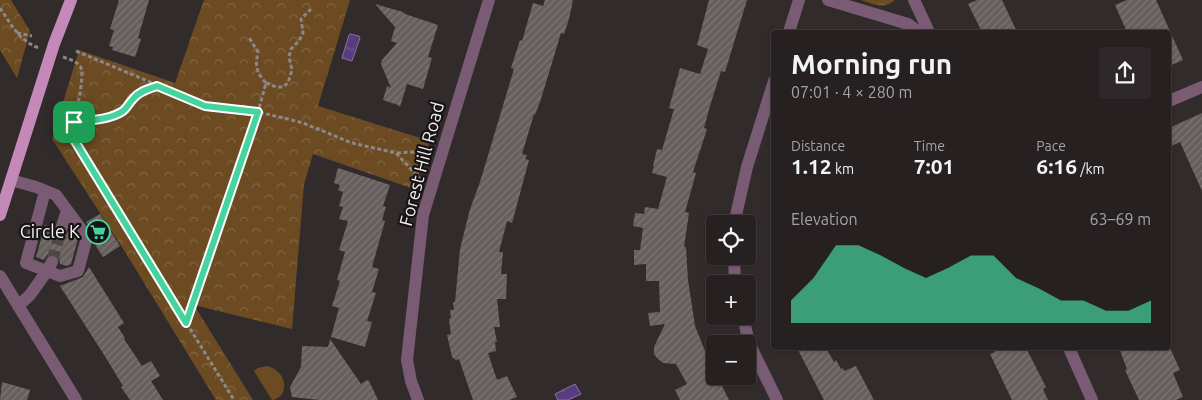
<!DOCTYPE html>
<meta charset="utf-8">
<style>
:root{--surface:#262021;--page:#2e282a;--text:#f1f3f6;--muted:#a4a3a5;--line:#423e3f;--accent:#45d49f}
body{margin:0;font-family:Ubuntu,sans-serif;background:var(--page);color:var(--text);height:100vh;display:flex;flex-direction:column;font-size:19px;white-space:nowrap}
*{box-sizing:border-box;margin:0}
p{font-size:16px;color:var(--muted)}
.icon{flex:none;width:28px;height:28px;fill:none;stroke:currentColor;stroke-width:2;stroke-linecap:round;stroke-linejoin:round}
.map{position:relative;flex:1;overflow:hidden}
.details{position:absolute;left:771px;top:30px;width:400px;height:320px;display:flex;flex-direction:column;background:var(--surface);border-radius:5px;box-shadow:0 1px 4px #0004,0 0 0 1px var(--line)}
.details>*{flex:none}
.controls{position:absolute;left:706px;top:215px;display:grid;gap:10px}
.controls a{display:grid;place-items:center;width:50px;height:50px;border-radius:5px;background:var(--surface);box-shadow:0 1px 4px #0004,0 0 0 1px var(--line);font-size:25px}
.pin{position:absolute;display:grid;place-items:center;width:42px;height:42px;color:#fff;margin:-21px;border-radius:10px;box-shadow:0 2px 8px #0006}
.round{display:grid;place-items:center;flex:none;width:52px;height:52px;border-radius:5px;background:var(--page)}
.summary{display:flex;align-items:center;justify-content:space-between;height:85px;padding:0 20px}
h1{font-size:28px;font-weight:600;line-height:38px}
.metrics{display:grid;grid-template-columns:repeat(3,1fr);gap:8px;height:85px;padding:5px 20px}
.metrics div{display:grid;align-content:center}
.metrics b{font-size:21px;font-weight:600}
.metrics small{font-size:14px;font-weight:400}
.metrics p{font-size:14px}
.chart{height:140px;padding:10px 20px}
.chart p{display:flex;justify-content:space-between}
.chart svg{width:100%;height:90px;margin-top:5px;fill:var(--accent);opacity:.7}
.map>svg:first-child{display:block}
.grass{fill:#6c4b22}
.park{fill:url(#park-crowns)}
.water{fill:url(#water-ripples);stroke:#8771a1}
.building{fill:url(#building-hatch)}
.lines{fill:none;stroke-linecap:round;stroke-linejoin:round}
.minor-tunnel{stroke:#4f4849;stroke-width:12;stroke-dasharray:12 6;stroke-linecap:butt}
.path{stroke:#8d8788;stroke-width:3;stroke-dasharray:4 2.5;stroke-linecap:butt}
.minor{stroke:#795c73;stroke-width:12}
.major{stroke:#c489b8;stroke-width:12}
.route-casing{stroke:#fff;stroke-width:10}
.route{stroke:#45d49f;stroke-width:6}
.labels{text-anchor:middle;stroke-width:4.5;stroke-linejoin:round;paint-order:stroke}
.street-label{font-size:18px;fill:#f3eeef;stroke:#171415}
.poi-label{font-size:18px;fill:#f3eeef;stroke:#171415;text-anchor:end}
</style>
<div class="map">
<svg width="1202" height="400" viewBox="0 0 1202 400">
<defs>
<pattern id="park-crowns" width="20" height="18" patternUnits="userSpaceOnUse" patternTransform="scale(1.25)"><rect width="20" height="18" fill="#6c4b22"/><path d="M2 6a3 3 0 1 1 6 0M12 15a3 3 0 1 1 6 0" fill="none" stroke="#816542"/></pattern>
<pattern id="water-ripples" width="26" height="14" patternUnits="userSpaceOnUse" patternTransform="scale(1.25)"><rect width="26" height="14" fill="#593b80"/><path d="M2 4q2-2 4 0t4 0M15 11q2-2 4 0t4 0" fill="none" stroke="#715892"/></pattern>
<pattern id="building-hatch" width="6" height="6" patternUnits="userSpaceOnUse" patternTransform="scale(1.25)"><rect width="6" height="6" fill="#675f5d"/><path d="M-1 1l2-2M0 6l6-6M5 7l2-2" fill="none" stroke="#7d7675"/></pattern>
</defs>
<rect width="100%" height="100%" fill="#322b2c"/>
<!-- grass -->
<path class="grass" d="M267,366c21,5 23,31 5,34l-18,-29 4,-3z"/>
<!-- park -->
<path class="park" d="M0,0h11l19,31 -13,47 -17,-28z
M204,0h146l-32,106 112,35 -16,48 -101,-35 -9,30 -12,145 -98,-24 59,95h-37l-94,-153 -70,-108 27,-89 96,33z
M861,0h34c-11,10 -22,4 -34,0z"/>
<!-- water -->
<path class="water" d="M350,34l9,2 1,2 -8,23 -10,-3 7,-23z
M575,384l6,10 -13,6h-10l-3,-6z"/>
<!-- building -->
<path class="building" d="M119,0h30l-11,38 3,1 -6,18 -23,-7 1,-3 -4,-1 5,-16 -4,-1z
M545,0h28l-4,19 -5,15 -3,-1 -20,66 -6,16 -1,-1 -12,40 5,1 -2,4 4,1 -17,63 -5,-2 -8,31h4l-2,22h6l-1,25h-9l3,28h-6l3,15h-2l1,9 -8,2 9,27 10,-4 10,21 -8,3h-36l-14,-41 -3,1 -4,-3 -5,-22 4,-1 -2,-15 2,-1 -1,-8h4l-1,-8h2l5,-53 10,-40 10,-27 34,-113 -3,-1 9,-28 2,1 11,-38 10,3z
M709,0h38l-22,72 -4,-1 -11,35 -6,22 3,1 -14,43 3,1 -11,39 4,1 -5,34h2l2,33 7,46 20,50h2l12,24h-49l-5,-10 12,-6 -11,-20 -13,-1 -6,-5 -3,-4v-7l11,-23 -15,2 -2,-13 12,-1 -1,-31h-13v-17l-12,1v-15h6l3,-22 -10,-2 2,-13 9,1 1,-7 13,2 9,-32 -15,-4 2,-7h-1l4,-17 5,1 12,-41 -5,-1 11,-40 20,6 8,-25 -11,-4z
M977,0h25l15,32h-35l-14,-28z
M1127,0h29l27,60 -14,6v-34h-42l-12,-27z
M375,4l28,8 2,2 33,11 -10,32 4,1 -9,31 -16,-5 -7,23 -2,-2 -15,-5 4,-14 4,2 -10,-24 1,-4 15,-17 -6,-2 4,-14z
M1202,113v78l-22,-49 -11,5v-19z
M338,168l52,17 -7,21 3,1 -4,13 3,1 -13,46 7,2 -7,23 4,1 -9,28 5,1 -7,25 -34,-10 8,-29 -7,-2 8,-25 -3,-1 8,-28 -6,-2 9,-29 -9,-2 4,-12 -4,-1 4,-14 -5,-2 2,-5 -6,-2z
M100,214l20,32 -17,11 -9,-14v-10l-8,-11z
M45,225l8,2 2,7 3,2 5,1 6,-6h3l6,8 -7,25 -4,2 -7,-2 -1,-7 -7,-3 -5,1 -3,5 -8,-3z
M89,267l35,56 -6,4 7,11 -1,1 18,27 9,-5 9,15 -9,5 12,19h-33l-9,-13 2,-1 -17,-28 -46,-72 23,-9z
M330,339l31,45 6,-4 2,1 9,19h-58l-28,-3 -2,-10 11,-20 1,-21 26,1z
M797,348h29l8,14 2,-2 5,9 2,-1 1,3 12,-5 18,34h-50z
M992,348h34l20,39 -3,2 5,11h-36l-22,-46 5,-2z
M1119,348h51l10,22 -7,3 10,24 -7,3h-37l-14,-30 2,-1z
M2,382l28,8 -3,10h-27z"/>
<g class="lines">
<!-- minor-tunnel -->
<path class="minor-tunnel" d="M52,262l9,-33"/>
<!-- path -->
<path class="path" d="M0,8c11,16 19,33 39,40
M17,33l15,3
M76,51l129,54 53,7 30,7 15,4 49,20 44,10 24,26
M63,57c6,2 13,4 17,9 7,9 -8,56 -6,73
M266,83l10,4h7l5,-4 4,-13 -3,-13 2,-8 8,-8 4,-8 -2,-14 10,-10
M57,113l177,287
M65,125c18,-6 41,-3 58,-14 4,-3 6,-8 10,-12 6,-8 16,-10 24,-13
M397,153l31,-2
M186,323l72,-211 8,-29c-10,-11 -11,-17 -8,-31l-10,-16"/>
<!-- minor -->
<path class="minor" d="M828,0l80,24 11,8
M914,0l15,32
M789,32l10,-32
M1169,101l33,-14
M11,180l25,7 20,8 31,42 -9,34 -18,5 -13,-5 -17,24 -12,11
M45,191l-19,72 21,8 5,-9
M734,224l13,-57 27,-86
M61,229l6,-18
M734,256l1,28
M0,276l76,124
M743,316l6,27 28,57
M1069,348l23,52
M418,400l-7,-19 -4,-21 16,-145 66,-215"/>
<!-- major -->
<path class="major" d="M0,215l54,-171 17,-44"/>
</g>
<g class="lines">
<!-- route casing -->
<g class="route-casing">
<path id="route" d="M157,86l48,20 53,6 -72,211 -121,-198c18,-6 41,-3 58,-14 4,-3 6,-8 10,-12 6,-8 16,-10 24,-13z"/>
</g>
<!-- route -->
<use href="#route" class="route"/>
</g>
<!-- icons -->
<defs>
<g id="supermarket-ring" transform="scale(1.25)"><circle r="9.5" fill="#171415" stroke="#45d49f" stroke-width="1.5"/><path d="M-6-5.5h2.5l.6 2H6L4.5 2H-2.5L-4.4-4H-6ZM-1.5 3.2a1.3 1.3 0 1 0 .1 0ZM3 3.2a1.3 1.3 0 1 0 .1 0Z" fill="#45d49f"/></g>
</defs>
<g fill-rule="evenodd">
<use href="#supermarket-ring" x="98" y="232"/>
</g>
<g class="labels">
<!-- street labels -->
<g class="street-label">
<text transform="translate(422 164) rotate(-75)" y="6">Forest Hill Road</text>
</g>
<!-- poi labels -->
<g class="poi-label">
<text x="80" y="238">Circle K</text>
</g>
</g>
</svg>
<div class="controls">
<a><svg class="icon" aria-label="locate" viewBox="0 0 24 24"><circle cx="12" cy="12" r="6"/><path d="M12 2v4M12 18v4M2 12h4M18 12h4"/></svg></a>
<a>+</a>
<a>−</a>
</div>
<div class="pin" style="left:74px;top:122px;background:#1e9e55"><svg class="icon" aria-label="arrive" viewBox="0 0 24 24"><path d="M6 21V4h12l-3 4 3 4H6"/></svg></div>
<section class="details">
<div class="summary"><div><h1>Morning run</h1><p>07:01 · 4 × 280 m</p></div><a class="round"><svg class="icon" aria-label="share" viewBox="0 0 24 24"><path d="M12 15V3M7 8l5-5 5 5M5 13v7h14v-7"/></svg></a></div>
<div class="metrics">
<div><p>Distance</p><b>1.12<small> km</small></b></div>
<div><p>Time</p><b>7:01</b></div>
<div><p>Pace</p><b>6:16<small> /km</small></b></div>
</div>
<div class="chart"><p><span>Elevation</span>63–69 m</p>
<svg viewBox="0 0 160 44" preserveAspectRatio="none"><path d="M0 44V33L10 22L20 6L30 6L40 11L50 17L60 22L70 17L80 11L90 11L100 22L110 27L120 33L130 33L140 38L150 38L160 33V44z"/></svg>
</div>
</section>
</div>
